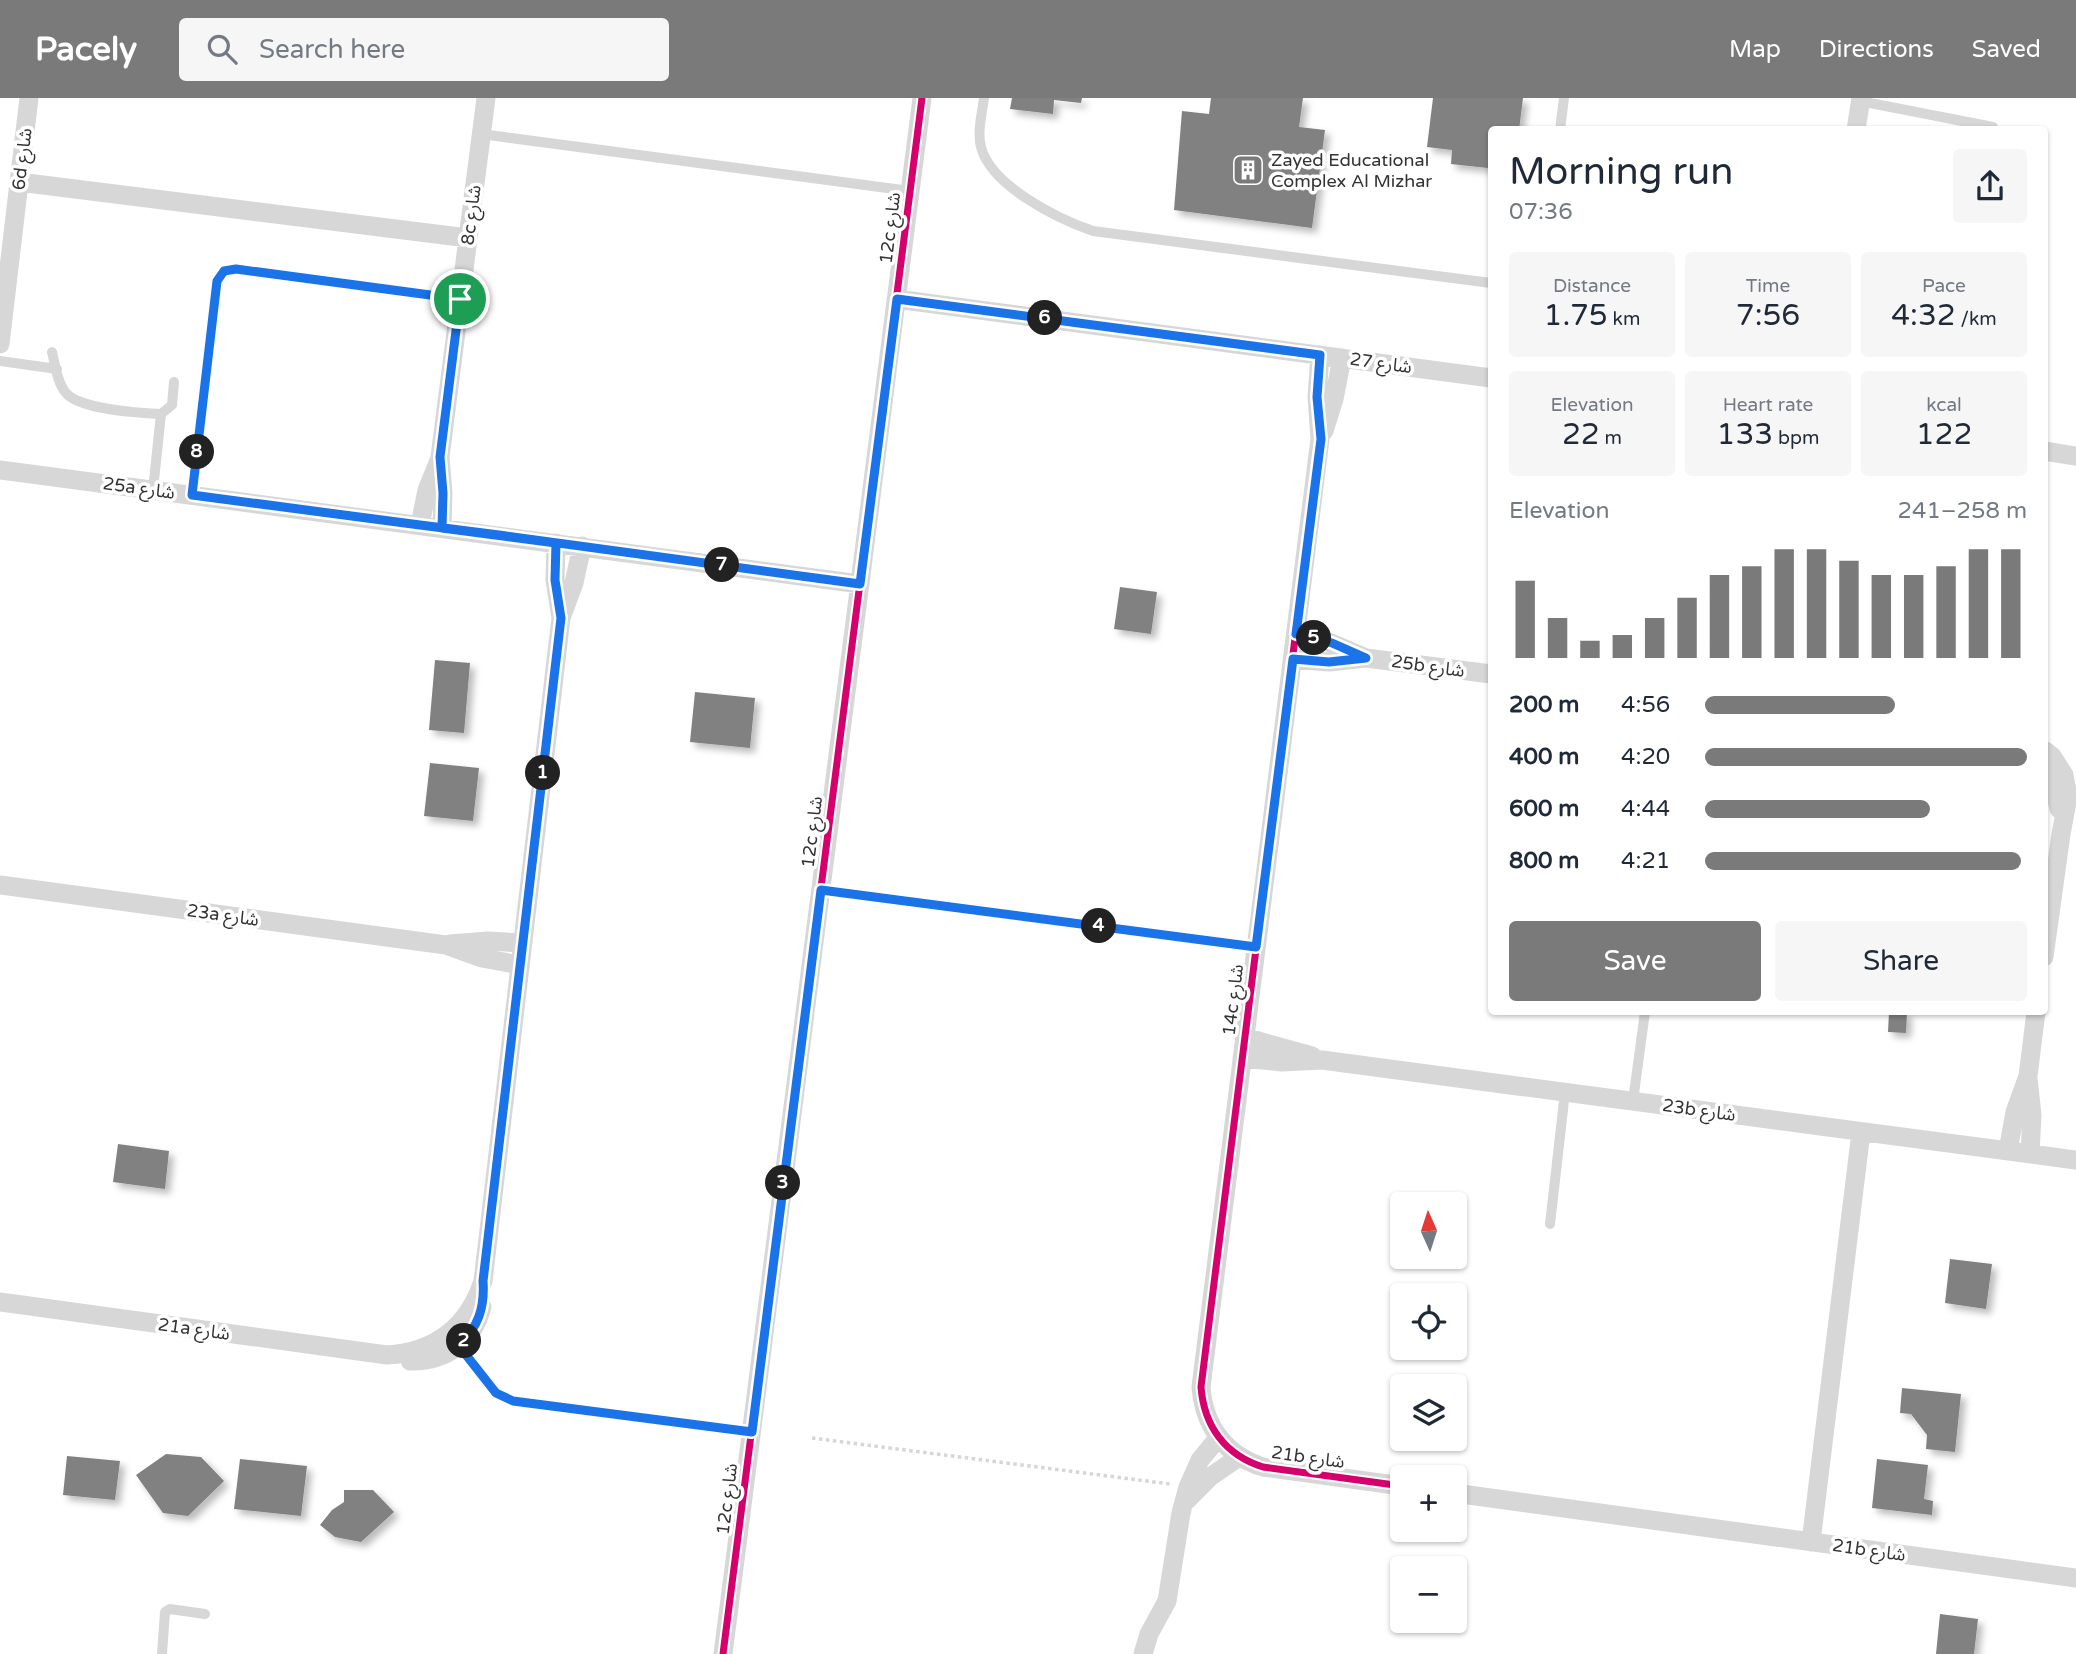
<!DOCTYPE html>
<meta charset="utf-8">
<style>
:root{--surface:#fff;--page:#f6f6f7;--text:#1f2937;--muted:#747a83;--accent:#7a7a7a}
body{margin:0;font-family:"Varela Round","Noto Sans Arabic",sans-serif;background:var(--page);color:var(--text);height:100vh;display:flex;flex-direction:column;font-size:26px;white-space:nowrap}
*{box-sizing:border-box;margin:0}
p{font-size:23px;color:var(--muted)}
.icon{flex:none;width:38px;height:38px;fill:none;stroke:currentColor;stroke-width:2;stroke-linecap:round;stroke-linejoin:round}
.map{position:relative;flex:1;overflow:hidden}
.panel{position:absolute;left:1488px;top:28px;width:560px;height:889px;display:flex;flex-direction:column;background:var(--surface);border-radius:7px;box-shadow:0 2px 5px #0004}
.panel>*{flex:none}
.needle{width:46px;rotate:357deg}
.buttons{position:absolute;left:1390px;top:1094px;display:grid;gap:14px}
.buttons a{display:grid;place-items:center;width:77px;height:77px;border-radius:7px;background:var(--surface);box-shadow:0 2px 5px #0004;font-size:35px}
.pin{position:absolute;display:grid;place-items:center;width:60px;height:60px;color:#fff;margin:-30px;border:4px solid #fff;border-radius:50%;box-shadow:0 2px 7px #0007}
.km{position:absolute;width:35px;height:35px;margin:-18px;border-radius:50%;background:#222;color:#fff;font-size:19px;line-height:35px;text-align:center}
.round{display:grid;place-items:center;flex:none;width:74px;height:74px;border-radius:7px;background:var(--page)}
.overview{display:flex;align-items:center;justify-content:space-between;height:119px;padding:0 21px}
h1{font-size:38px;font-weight:600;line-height:52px}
.stats{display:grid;grid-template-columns:repeat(3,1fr);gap:10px;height:119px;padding:7px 21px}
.stats div{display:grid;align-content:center;border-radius:7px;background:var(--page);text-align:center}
.stats b{font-size:30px;font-weight:600}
.stats small{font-size:19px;font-weight:400}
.stats p{font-size:19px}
.chart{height:196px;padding:14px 21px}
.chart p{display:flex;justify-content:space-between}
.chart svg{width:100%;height:126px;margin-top:7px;stroke:var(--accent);stroke-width:6}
.primary-button{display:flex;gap:14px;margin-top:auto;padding:14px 21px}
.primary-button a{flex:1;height:80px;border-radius:7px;background:var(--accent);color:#fff;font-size:28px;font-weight:600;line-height:80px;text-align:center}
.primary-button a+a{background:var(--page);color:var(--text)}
ul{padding:0 21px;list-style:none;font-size:23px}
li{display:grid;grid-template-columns:112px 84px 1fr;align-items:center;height:52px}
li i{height:18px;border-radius:9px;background:var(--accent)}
header{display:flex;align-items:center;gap:42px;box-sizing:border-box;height:98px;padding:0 35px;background:var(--accent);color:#fff}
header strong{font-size:33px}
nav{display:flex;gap:38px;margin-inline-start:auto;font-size:24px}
.search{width:490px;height:63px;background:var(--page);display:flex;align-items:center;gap:18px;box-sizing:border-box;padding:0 24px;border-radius:7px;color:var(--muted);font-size:26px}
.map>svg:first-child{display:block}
.building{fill:#818181;filter:url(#shadow)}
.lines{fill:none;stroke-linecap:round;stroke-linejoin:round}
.path{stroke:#d6d6d6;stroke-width:3.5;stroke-dasharray:3.5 3.5;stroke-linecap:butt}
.lane{stroke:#d7d7d7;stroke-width:10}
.street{stroke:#d7d7d7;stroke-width:19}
.cycleway-casing{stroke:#fff;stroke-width:11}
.cycleway{stroke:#d6006c;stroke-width:7}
.route-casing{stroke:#fff;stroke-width:14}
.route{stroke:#1a73e8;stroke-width:9}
.labels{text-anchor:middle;stroke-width:7;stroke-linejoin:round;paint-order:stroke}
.street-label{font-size:18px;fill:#333;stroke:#fff}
.poi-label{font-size:18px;fill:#333;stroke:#fff;text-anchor:start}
</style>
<header>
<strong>Pacely</strong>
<div class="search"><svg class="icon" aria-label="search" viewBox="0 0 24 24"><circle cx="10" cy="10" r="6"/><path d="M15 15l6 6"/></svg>Search here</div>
<nav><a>Map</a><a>Directions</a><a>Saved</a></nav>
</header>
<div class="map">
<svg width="2076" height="1556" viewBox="0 0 2076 1556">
<defs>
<filter id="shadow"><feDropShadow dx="5" dy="5" stdDeviation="3.5" flood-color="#0004"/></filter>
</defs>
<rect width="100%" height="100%" fill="#fff"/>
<!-- building -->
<path class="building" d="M1012,0h70l-1,5 -27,-3 -1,14 -43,-5z
M1211,0h92l-4,29 26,3 -13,98 -138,-18 8,-99 27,3z
M1433,0h90l-4,32h-28l-3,38 -37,-4 1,-14 -25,-3z
M1120,489l37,5 -6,42 -37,-5z
M435,562l35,3 -6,70 -35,-3z
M695,594l60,6 -5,50 -60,-6z
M430,665l49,5 -6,53 -49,-5z
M1889,914h18l-1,21 -18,-1z
M118,1046l51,7 -4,38 -52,-7z
M1950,1161l42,5 -6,45 -41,-6z
M1902,1290l59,6 -6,58 -29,-3 1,-14 -16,-21 -11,-1z
M166,1356l35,3 23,24 -36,35 -25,-3 -27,-38z
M67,1358l53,5 -5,39 -52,-5z
M240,1361l67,7 -6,50 -67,-7z
M1877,1361l51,6 -4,34 9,2 -1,14 -60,-7z
M344,1392h29l21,22 -33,30 -26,-5 -15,-12 12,-15 12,-8z
M1940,1516l38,5 -4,35h-38z"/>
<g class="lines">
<!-- path -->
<path class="path" d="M812,1340l358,46"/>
<!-- lane -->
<path class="lane" d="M984,0c-2,16 -7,34 -3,49 10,39 77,72 112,84l398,52
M1860,3l133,26
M1560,32l4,-32
M481,36l429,57
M52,254c3,12 5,31 14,41 13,16 74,20 95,21l11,-9 2,-23
M0,263l57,8
M153,392l8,-76
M192,397l25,-214 7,-10 12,-2 224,30
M821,792l435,56
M1633,1003l12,-89
M1550,1126l15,-132
M459,1248l37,47 17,8 239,31
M162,1556l3,-42 5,-3 35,5"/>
<!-- street -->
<path class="street" d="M1856,32l5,-32
M19,84l449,56
M896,201l595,79
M0,246l29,-246
M1320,257l-3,42 3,42 -119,948c3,39 24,68 62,80l139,19
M1324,333l10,-32 8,-41
M2044,353l32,5
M0,372l860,114
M420,427l7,-35 13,-32
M442,430l1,-35 -3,-36 46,-359
M556,445l-1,37 6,38
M1296,535l35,10 35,15 125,16
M1293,561l36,3 36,-4
M2044,652l8,6 12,19 4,22 -7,37 -17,123
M2044,672l10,16 5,23
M0,787l446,60 36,13 38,7
M450,846l38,-3 35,2
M1244,939l68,19
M1242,960l40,4 40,-2 754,100
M2028,980l4,37 -2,39
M2008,1053l7,-39 13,-36 8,-64
M0,1204l387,53c48,-3 81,-28 96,-74l78,-663 13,-35 8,-37
M410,1263c36,1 63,-19 72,-54
M1454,1395l622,85
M1186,1403l24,-24 29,-20
M1811,1444l50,-410
M723,1556l199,-1556
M1143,1556l6,-20 18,-33 14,-88 7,-26 12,-27 18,-22"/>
<!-- cycleway casing -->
<g class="cycleway-casing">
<path id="cycleway" d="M1320,257l-3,42 3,42 -119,948c3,39 24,68 62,80l139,19
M723,1556l199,-1556"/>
</g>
<!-- cycleway -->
<use href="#cycleway" class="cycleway"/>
</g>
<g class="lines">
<!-- route casing -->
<g class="route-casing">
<path id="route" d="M460,201l-20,158 3,36 -1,35 114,15 -1,37 6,38 -78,663c2,27 -5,46 -24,65l37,47 17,8 239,31 69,-542 435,57 37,-288 36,3 37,-4 -34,-15 -36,-9 25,-195 -4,-42 3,-42 -423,-56 -37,285 -361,-49 -79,-10 -228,-30 25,-214 7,-10 12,-2 224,30"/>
</g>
<!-- route -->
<use href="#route" class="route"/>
</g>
<!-- icons -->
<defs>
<g id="building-square" transform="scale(1.575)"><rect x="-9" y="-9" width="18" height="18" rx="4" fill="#7a7a7a" stroke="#fff"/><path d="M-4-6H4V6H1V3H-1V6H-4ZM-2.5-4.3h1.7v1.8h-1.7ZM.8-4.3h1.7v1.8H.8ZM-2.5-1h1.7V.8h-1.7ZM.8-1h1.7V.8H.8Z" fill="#fff"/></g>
</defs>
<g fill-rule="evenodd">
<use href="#building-square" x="1248" y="72"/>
</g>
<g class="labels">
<!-- street labels -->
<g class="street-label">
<text transform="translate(22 61) rotate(-83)" y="6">6d شارع</text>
<text transform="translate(471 117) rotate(-83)" y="6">8c شارع</text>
<text transform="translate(890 130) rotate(-83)" y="6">12c شارع</text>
<text transform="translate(1381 265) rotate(8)" y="6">شارع 27</text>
<text transform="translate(139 390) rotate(8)" y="6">25a شارع</text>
<text transform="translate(1428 568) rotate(8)" y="6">25b شارع</text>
<text transform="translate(812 734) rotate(-83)" y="6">12c شارع</text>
<text transform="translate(223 817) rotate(8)" y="6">23a شارع</text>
<text transform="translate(1233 902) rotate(-83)" y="6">14c شارع</text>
<text transform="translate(1699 1012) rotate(8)" y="6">23b شارع</text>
<text transform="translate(194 1231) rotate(8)" y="6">21a شارع</text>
<text transform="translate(1308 1359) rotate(8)" y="6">21b شارع</text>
<text transform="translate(727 1401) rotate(-83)" y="6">12c شارع</text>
<text transform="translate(1869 1452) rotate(8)" y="6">21b شارع</text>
</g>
<!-- poi labels -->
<g class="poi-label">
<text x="1271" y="68">Zayed Educational<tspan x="1271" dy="21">Complex Al Mizhar</tspan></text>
</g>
</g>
</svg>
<div class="buttons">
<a><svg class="needle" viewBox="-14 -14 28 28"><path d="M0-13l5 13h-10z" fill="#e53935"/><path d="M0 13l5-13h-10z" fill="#747a83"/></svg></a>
<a><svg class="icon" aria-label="locate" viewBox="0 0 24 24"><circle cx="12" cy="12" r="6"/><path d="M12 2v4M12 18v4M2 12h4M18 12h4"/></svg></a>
<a><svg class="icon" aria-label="layers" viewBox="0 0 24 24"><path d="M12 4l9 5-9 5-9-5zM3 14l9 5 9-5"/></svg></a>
<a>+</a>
<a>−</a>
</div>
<div class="pin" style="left:460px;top:201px;background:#1e9e55"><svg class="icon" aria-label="arrive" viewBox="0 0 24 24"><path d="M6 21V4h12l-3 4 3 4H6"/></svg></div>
<b class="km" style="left:543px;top:675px">1</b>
<b class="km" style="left:464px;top:1243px">2</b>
<b class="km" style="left:783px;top:1085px">3</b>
<b class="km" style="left:1099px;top:828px">4</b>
<b class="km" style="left:1314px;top:540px">5</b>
<b class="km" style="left:1045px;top:220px">6</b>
<b class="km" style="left:722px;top:467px">7</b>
<b class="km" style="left:197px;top:354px">8</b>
<section class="panel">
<div class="overview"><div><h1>Morning run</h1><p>07:36</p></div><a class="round"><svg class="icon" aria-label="share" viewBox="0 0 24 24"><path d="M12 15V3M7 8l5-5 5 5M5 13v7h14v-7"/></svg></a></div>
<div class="stats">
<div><p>Distance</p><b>1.75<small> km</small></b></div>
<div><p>Time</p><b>7:56</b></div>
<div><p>Pace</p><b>4:32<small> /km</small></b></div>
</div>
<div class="stats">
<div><p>Elevation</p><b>22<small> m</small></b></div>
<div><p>Heart rate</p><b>133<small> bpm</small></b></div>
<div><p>kcal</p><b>122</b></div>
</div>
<div class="chart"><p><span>Elevation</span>241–258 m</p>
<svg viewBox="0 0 160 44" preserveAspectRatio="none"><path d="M5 44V17M15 44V30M25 44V38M35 44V36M45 44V30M55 44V23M65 44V15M75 44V12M85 44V6M95 44V6M105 44V10M115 44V15M125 44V15M135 44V12M145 44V6M155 44V6"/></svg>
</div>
<ul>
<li><b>200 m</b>4:56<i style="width:59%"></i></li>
<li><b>400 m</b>4:20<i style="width:100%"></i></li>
<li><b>600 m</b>4:44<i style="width:70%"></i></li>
<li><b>800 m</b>4:21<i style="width:98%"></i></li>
</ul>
<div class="primary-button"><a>Save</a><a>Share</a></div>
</section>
</div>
